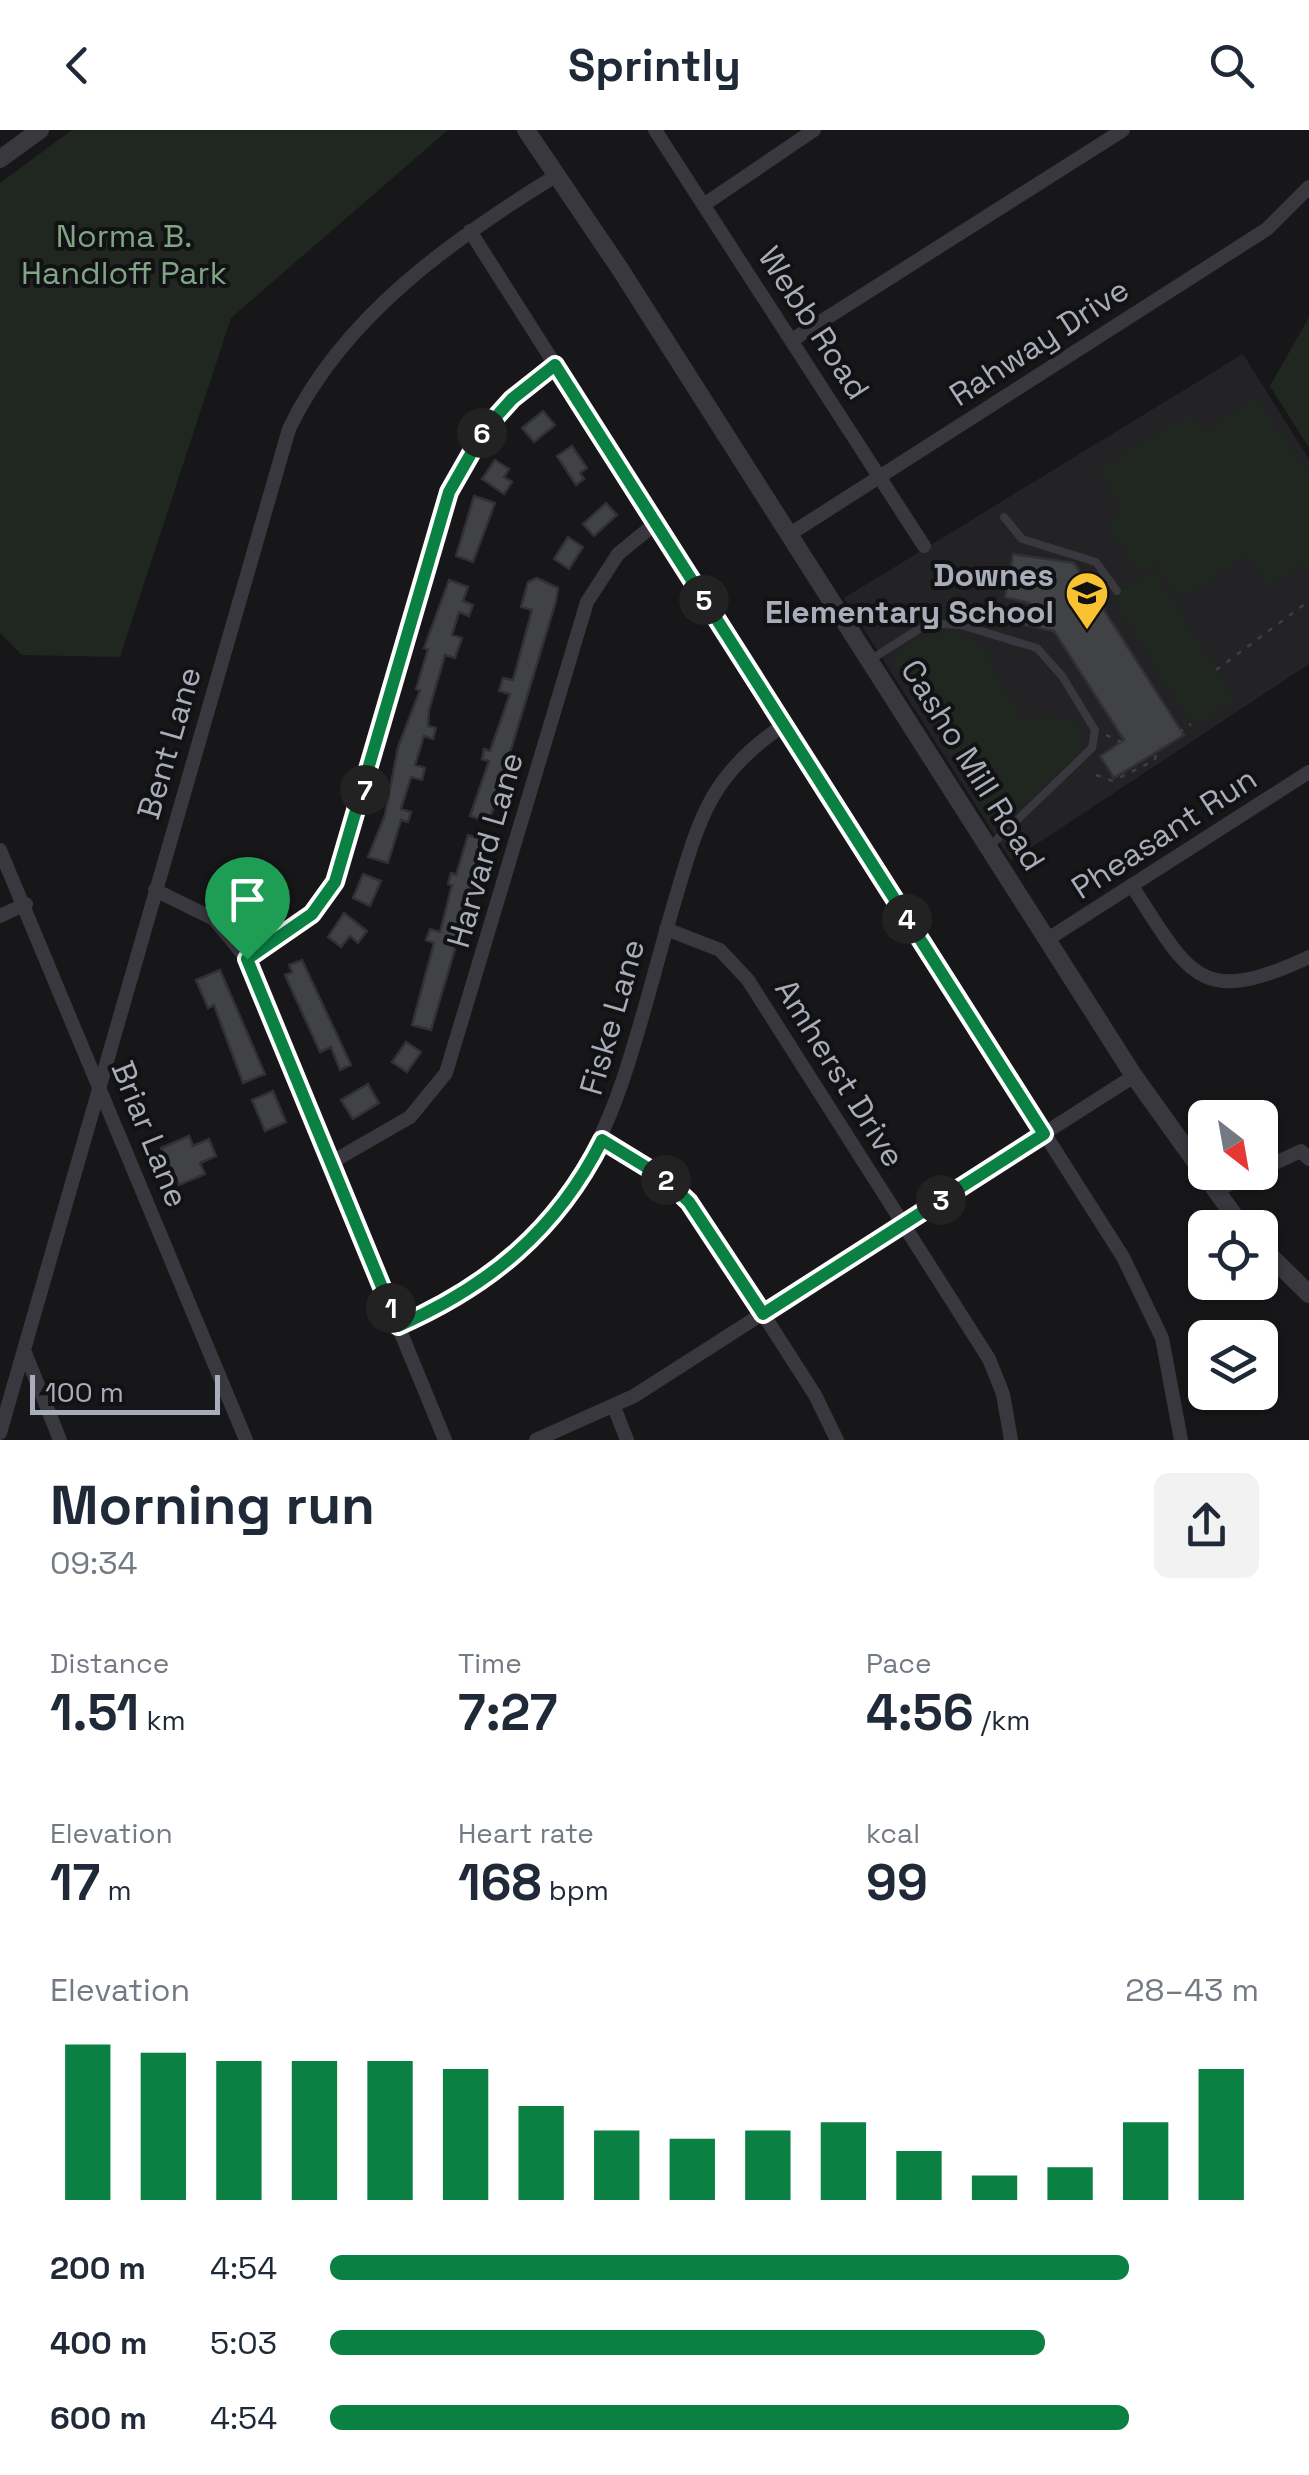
<!DOCTYPE html>
<meta charset="utf-8">
<style>
:root{--surface:#fff;--page:#f2f2f3;--text:#1f2937;--muted:#747a83;--accent:#0b8043}
body{margin:0;font-family:"Space Grotesk",sans-serif;background:var(--page);color:var(--text);height:100vh;display:flex;flex-direction:column;font-size:38px;white-space:nowrap}
*{box-sizing:border-box;margin:0}
p{font-size:32px;color:var(--muted)}
.icon{flex:none;width:55px;height:55px;fill:none;stroke:currentColor;stroke-width:2;stroke-linecap:round;stroke-linejoin:round}
.map{position:relative;height:1310px;overflow:hidden}
.panel{display:flex;flex-direction:column;background:var(--surface);flex:1}
.panel>*{flex:none}
.needle{width:65px;rotate:149deg}
.tools{position:absolute;left:1188px;top:970px;display:grid;gap:20px}
.tools a{display:grid;place-items:center;width:90px;height:90px;border-radius:15px;background:var(--surface);box-shadow:0 2px 8px #0004;font-size:50px}
.scale{position:absolute;left:30px;bottom:25px;width:190px;box-sizing:border-box;padding-left:10px;border:5px solid #a9adb9;border-top:0;font-size:28px;line-height:35px;white-space:nowrap;color:#a9adb9;-webkit-text-stroke:8px #121214;paint-order:stroke}
.pin{position:absolute;display:grid;place-items:center;width:85px;height:85px;color:#fff;margin:-102px -42px;border-radius:50% 50% 50% 0;rotate:-45deg;box-shadow:0 0 10px #0007}
.pin .icon{rotate:45deg}
.km{position:absolute;width:50px;height:50px;margin:-25px;border-radius:50%;background:#222;color:#fff;font-size:28px;line-height:50px;text-align:center}
.round{display:grid;place-items:center;flex:none;width:105px;height:105px;border-radius:15px;background:var(--page)}
.overview{display:flex;align-items:center;justify-content:space-between;height:170px;padding:0 50px}
h1{font-size:55px;font-weight:700;line-height:75px}
.metrics{display:grid;grid-template-columns:repeat(3,1fr);gap:15px;height:170px;padding:10px 50px}
.metrics div{display:grid;align-content:center}
.metrics b{font-size:50px;font-weight:700}
.metrics small{font-size:28px;font-weight:400}
.metrics p{font-size:28px}
.chart{height:280px;padding:20px 50px}
.chart p{display:flex;justify-content:space-between}
.chart svg{width:100%;height:180px;margin-top:10px;stroke:var(--accent);stroke-width:6}
ul{padding:0 50px;list-style:none;font-size:32px}
li{display:grid;grid-template-columns:160px 120px 1fr;align-items:center;height:75px}
li i{height:25px;border-radius:12px;background:var(--accent)}
header{display:flex;justify-content:space-between;align-items:center;height:130px;padding:0 50px;background:var(--surface);font-size:45px;font-weight:700}
.map>svg:first-child{display:block}
.built{fill:#232326}
.green{fill:#1f2720}
.building{fill:#414246;stroke:#313135;stroke-width:2.5}
.lines{fill:none;stroke-linecap:round;stroke-linejoin:round}
.path{stroke:#3e3f45;stroke-width:2.5;stroke-dasharray:5 8;stroke-linecap:butt}
.service{stroke:#38383e;stroke-width:8}
.minor{stroke:#38383e;stroke-width:14}
.tertiary{stroke:#38383e;stroke-width:18}
.route-casing{stroke:#fff;stroke-width:20}
.route{stroke:#0b8043;stroke-width:12}
.labels{text-anchor:middle;stroke-width:8;stroke-linejoin:round;paint-order:stroke}
.park-label{font-size:32px;fill:#7fa584;stroke:#121214}
.street-label{font-size:32px;fill:#a9adb9;stroke:#121214}
.poi-label{font-size:32px;font-weight:bold;fill:#a9adb9;stroke:#121214;text-anchor:end}
</style>
<header><svg class="icon" aria-label="back" viewBox="0 0 24 24"><path d="M15 5l-7 7 7 7"/></svg>Sprintly<svg class="icon" aria-label="search" viewBox="0 0 24 24"><circle cx="10" cy="10" r="6"/><path d="M15 15l6 6"/></svg></header>
<div class="map">
<svg width="1309" height="1310" viewBox="0 0 1309 1310">
<rect width="100%" height="100%" fill="#171719"/>
<!-- built -->
<path class="built" d="M1243,224l66,105v205l-298,197 -167,-263z"/>
<!-- green -->
<path class="green" d="M72,0h376l-217,188 -111,339 -98,-2 -22,-22v-450z
M1309,187v131l-39,-62z
M1256,268l53,79v90l-11,-1 -29,20 -22,-31 -68,44 -23,-35 -16,10 -33,-51 16,-11 -26,-42 90,-54 20,15z
M1154,441l81,129 -43,26 -80,-128z
M956,502l36,19 -4,12 35,57c22,-13 79,3 52,37l-73,66 -14,-7 -93,-147v-15c18,-15 37,-23 61,-22z"/>
<!-- building -->
<path class="building" d="M543,281l12,14 -21,17 -12,-14z
M572,316l15,22 -7,5 4,6 -8,6 -19,-29z
M495,330l14,9 -5,8 8,5 -8,12 -22,-15z
M474,366l21,7 -22,59 -17,-6z
M606,373l11,12 -23,21 -11,-12z
M568,407l15,10 -14,22 -15,-10z
M1013,424l61,9 110,172 -70,43 -14,-22 24,-16 -70,-109 -29,-6 4,-22 -24,-6z
M537,448l21,10 -2,13 -67,221 -19,-6 19,-55 -7,-2 2,-10 6,2 20,-57 -11,-3 4,-13 10,2 19,-70 -11,-3 7,-25z
M449,450l19,7 -5,14 10,4 -4,11 -10,-4 -7,23 10,3 -7,20 -10,-3 -16,55 -1,16 8,2 -3,11 -9,-3 -9,29 10,3 -3,12 -11,-3 -10,32 10,3 -3,10 -7,-2 -13,43 -20,-6 17,-42 13,-68 22,-57 -4,-1 12,-40 -4,-1z
M468,705l19,6 -56,189 -19,-5 22,-82 -8,-3 4,-11 10,3 12,-47 -4,-1 3,-11 5,2z
M363,744l18,7 -11,25 -17,-8z
M344,783l23,18 -9,12 -8,-7 -9,11 -13,-10z
M302,830l49,105 -11,5 -9,-23 -11,5 -35,-77 7,-3 -3,-7z
M220,840l45,104 -22,9 -29,-78 -6,3 -12,-28z
M406,912l15,10 -14,20 -15,-10z
M368,954l11,19 -26,16 -12,-19z
M273,961l13,31 -21,9 -13,-31z
M189,1006l4,10 16,-7 7,17 -16,7 5,11 -26,11 -18,-37z"/>
<g class="lines">
<!-- path -->
<path class="path" d="M1216,540l93,-69
M1106,605l15,7
M1096,645l17,6 42,-21 1,-11 35,-25"/>
<!-- service -->
<path class="service" d="M1004,387l18,22 74,23 21,29
M870,530l49,-31 19,-5 23,1 76,23 25,28 33,54 -3,18 -101,97"/>
<!-- minor -->
<path class="minor" d="M655,0l269,416
M705,74l109,-74
M470,101l653,1026 39,81 19,102
M792,210l331,-210
M790,404l477,-305 42,-42
M0,720l246,590
M1132,756c58,90 68,122 177,71
M155,760l59,29 33,40 198,481
M0,786l26,-12
M666,799l54,21 28,30 241,379 14,35 8,46
M1048,809l261,-167
M247,829l65,-45 23,-32 114,-390 36,-63 27,-30 43,-34
M602,1010l62,38 37,39 114,178 22,45
M332,1032l78,-45 36,-44 141,-471 31,-48 38,-31
M1260,1040l41,-19 8,8
M1216,1061l39,-19
M398,1196c208,-92 219,-229 277,-426 24,-81 35,-126 109,-175
M24,1220l36,90
M614,1277l13,33
M0,1303l289,-1004c54,-113 164,-190 268,-254
M536,1310l98,-44 500,-320"/>
<!-- tertiary -->
<path class="tertiary" d="M526,0l94,139 514,807 109,152
M0,29l40,-29
M1260,1116l49,48"/>
</g>
<g class="lines">
<!-- route casing -->
<g class="route-casing">
<path id="route" d="M555,235l489,769 -281,180 -74,-112 -25,-24 -62,-38c-45,90 -113,146 -204,186l-151,-367 65,-45 23,-32 114,-390 36,-63 27,-30z"/>
</g>
<!-- route -->
<use href="#route" class="route"/>
</g>
<!-- icons -->
<defs>
<g id="school-pin" transform="scale(2.25)"><path d="M0 17L-7.5 6A9.5 9.5 0 1 1 7.5 6Z" fill="#f8c230" stroke="#121214"/><path d="M0-5L7-2L0 1L-7-2ZM-4 1L0 2.5L4 1V4Q0 6-4 4Z" fill="#111"/></g>
</defs>
<g fill-rule="evenodd">
<use href="#school-pin" x="1087" y="463"/>
</g>
<g class="labels">
<!-- park labels -->
<g class="park-label">
<text x="124" y="117">Norma B.<tspan x="124" dy="37">Handloff Park</tspan></text>
</g>
<!-- street labels -->
<g class="street-label">
<text transform="translate(814 193) rotate(57)" y="11">Webb Road</text>
<text transform="translate(1039 212) rotate(-33)" y="11">Rahway Drive</text>
<text transform="translate(169 613) rotate(-74)" y="11">Bent Lane</text>
<text transform="translate(973 635) rotate(58)" y="11">Casho Mill Road</text>
<text transform="translate(1164 703) rotate(-33)" y="11">Pheasant Run</text>
<text transform="translate(485 720) rotate(-74)" y="11">Harvard Lane</text>
<text transform="translate(612 887) rotate(-74)" y="11">Fiske Lane</text>
<text transform="translate(840 943) rotate(58)" y="11">Amherst Drive</text>
<text transform="translate(150 1004) rotate(68)" y="11">Briar Lane</text>
</g>
<!-- poi labels -->
<g class="poi-label">
<text x="1054" y="456">Downes<tspan x="1054" dy="37">Elementary School</tspan></text>
</g>
</g>
</svg>
<div class="tools">
<a><svg class="needle" viewBox="-14 -14 28 28"><path d="M0-13l5 13h-10z" fill="#e53935"/><path d="M0 13l5-13h-10z" fill="#747a83"/></svg></a>
<a><svg class="icon" aria-label="locate" viewBox="0 0 24 24"><circle cx="12" cy="12" r="6"/><path d="M12 2v4M12 18v4M2 12h4M18 12h4"/></svg></a>
<a><svg class="icon" aria-label="layers" viewBox="0 0 24 24"><path d="M12 4l9 5-9 5-9-5zM3 14l9 5 9-5"/></svg></a>
</div>
<div class="scale">100 m</div>
<div class="pin" style="left:247px;top:829px;background:#1e9e55"><svg class="icon" aria-label="arrive" viewBox="0 0 24 24"><path d="M6 21V4h12l-3 4 3 4H6"/></svg></div>
<b class="km" style="left:391px;top:1178px">1</b>
<b class="km" style="left:666px;top:1050px">2</b>
<b class="km" style="left:941px;top:1070px">3</b>
<b class="km" style="left:907px;top:789px">4</b>
<b class="km" style="left:704px;top:470px">5</b>
<b class="km" style="left:482px;top:303px">6</b>
<b class="km" style="left:365px;top:660px">7</b>
</div>
<section class="panel">
<div class="overview"><div><h1>Morning run</h1><p>09:34</p></div><a class="round"><svg class="icon" aria-label="share" viewBox="0 0 24 24"><path d="M12 15V3M7 8l5-5 5 5M5 13v7h14v-7"/></svg></a></div>
<div class="metrics">
<div><p>Distance</p><b>1.51<small> km</small></b></div>
<div><p>Time</p><b>7:27</b></div>
<div><p>Pace</p><b>4:56<small> /km</small></b></div>
</div>
<div class="metrics">
<div><p>Elevation</p><b>17<small> m</small></b></div>
<div><p>Heart rate</p><b>168<small> bpm</small></b></div>
<div><p>kcal</p><b>99</b></div>
</div>
<div class="chart"><p><span>Elevation</span>28–43 m</p>
<svg viewBox="0 0 160 44" preserveAspectRatio="none"><path d="M5 44V6M15 44V8M25 44V10M35 44V10M45 44V10M55 44V12M65 44V21M75 44V27M85 44V29M95 44V27M105 44V25M115 44V32M125 44V38M135 44V36M145 44V25M155 44V12"/></svg>
</div>
<ul>
<li><b>200 m</b>4:54<i style="width:86%"></i></li>
<li><b>400 m</b>5:03<i style="width:77%"></i></li>
<li><b>600 m</b>4:54<i style="width:86%"></i></li>
</ul>
</section>
